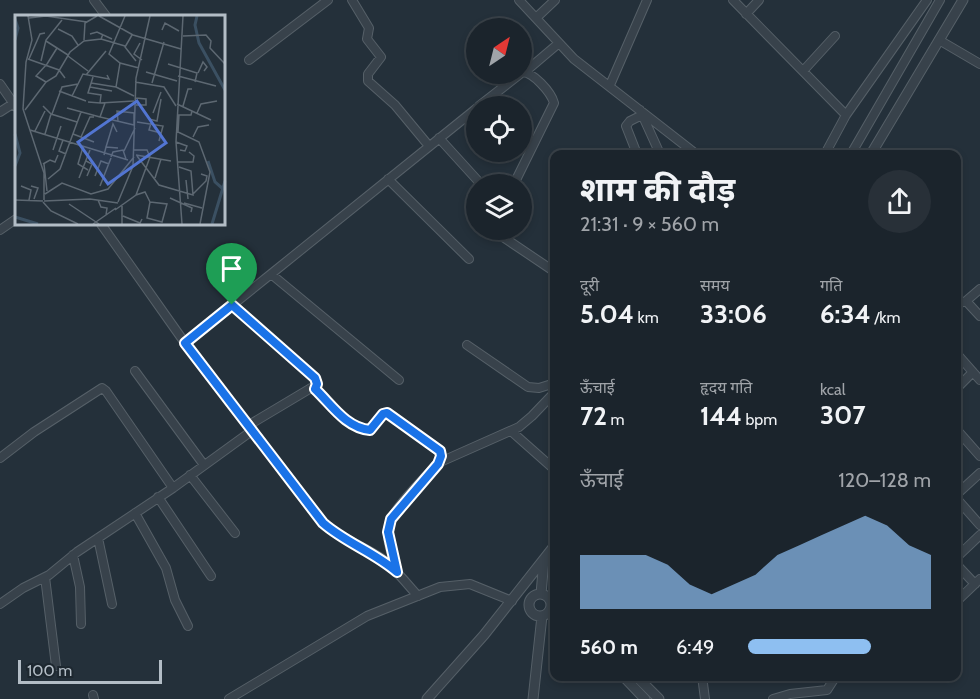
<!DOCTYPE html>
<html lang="hi">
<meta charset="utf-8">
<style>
:root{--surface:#1b242c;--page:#283038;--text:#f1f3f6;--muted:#a0a4a9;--line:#394148;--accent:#8ebff1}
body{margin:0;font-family:Cabin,"Noto Sans Devanagari",sans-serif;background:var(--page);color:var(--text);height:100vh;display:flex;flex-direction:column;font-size:22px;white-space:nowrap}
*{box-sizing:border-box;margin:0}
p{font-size:20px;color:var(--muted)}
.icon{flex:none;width:33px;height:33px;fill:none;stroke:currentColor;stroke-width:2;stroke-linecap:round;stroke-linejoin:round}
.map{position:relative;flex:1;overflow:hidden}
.sheet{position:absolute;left:550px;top:150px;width:411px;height:531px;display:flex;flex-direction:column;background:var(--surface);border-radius:12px;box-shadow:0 3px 9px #0003,0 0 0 2px var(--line)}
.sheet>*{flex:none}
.needle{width:39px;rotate:35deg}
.buttons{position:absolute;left:466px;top:18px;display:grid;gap:12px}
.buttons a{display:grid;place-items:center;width:66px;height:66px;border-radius:50%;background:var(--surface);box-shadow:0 3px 9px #0003,0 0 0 2px var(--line);font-size:30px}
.scale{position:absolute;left:18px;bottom:15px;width:144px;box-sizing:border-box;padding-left:6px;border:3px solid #b3bdc6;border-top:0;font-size:16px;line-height:21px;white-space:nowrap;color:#b3bdc6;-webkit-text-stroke:4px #1d272f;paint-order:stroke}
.pin{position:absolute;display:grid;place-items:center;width:51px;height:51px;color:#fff;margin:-62px -26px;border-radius:50% 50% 50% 0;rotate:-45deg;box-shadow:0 0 6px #0007}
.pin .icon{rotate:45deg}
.round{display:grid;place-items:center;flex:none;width:63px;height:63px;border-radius:32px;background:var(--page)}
.summary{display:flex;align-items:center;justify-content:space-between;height:102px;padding:0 30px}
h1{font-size:33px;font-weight:700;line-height:45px}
.metrics{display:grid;grid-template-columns:repeat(3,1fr);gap:9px;height:102px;padding:6px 30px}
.metrics div{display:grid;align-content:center}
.metrics b{font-size:26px;font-weight:700}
.metrics small{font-size:16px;font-weight:400}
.metrics p{font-size:16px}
.chart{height:168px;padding:12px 30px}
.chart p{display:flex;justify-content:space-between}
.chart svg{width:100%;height:108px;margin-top:6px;fill:var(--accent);opacity:.7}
ul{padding:0 30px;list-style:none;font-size:20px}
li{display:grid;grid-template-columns:96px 72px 1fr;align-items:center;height:45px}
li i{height:15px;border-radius:8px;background:var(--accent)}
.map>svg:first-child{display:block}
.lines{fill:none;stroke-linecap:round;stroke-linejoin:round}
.minor-casing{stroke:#566068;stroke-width:10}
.tertiary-casing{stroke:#566068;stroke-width:11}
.minor{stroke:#38424b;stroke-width:8}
.tertiary{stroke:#38424b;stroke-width:9}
.route-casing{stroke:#fff;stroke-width:12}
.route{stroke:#1a73e8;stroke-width:8}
.inset-river{fill:none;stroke:#3b5062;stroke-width:3}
.inset-road{fill:none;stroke:#5d6872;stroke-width:1.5}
.view{fill:#5275d2;fill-opacity:0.15;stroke:#5275d2;stroke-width:3}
.inset-edge{fill:none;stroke:#b3bdc6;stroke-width:3}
</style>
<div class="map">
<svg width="980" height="699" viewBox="0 0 980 699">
<rect width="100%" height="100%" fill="#24303a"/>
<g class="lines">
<!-- minor casing -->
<g class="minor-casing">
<path id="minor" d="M94,0l12,16
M352,0l17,28 -2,11 14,18 -13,17v7l27,24 34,41
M519,0l55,59 122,95
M733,0l113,115 -21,39
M746,14l13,-14
M536,18l19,-18
M939,40l41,24
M249,60l79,-60
M526,71l33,-28
M803,71l32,-35
M0,84l16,23
M610,85l37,-85
M479,106l41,-32
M640,110l20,44
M0,112l14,-9
M846,115l81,-115
M439,138l40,44
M637,154l-11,-28 4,-5 12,-6
M851,154l89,-154
M388,179l81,80
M514,184l40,-81c-3,-11 -21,-31 -32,-31
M101,224l84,119 138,180c18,16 39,22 58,35 14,10 25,25 37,38
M0,230l16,-11
M500,235l55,37
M271,274l206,-166
M966,301l14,15
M957,304l9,-3 14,-12
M232,305l83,73 2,6 -2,5
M185,343l86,-69 128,106
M467,345l61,42 11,1 16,-5
M957,354l23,26
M135,371l69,94
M957,388l16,-16
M249,425l62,-37c21,7 29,40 59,42l13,-16 4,-1 50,35 4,8 -3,7c-12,14 -46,46 -49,62 -4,14 4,32 8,46
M957,430l23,26
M511,431l44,39
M0,458l34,-26 68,-44 4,3 67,97
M438,463l81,-36 13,-11 23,-24
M190,475l45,58
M957,494l23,-21
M158,497l53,79
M957,499l23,26
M135,513l31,55 9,32 13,26
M98,538l14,66
M73,555l7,32 1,37
M957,557l23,-22
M957,565l18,19
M45,577l11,89
M957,601l23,-22
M0,604l23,-16 26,-13 28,-23 96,-64 80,-58
M702,676l3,23
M93,695l1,4
M229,699l138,-83 73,-29 30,-3 42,17
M773,699l17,-5 37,-4 9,-14"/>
</g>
<!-- tertiary casing -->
<g class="tertiary-casing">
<path id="tertiary" d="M871,154l92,-154
M541,594l3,-35
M529 605a11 11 0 1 1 22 0a11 11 0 1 1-22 0Z
M623,676l22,23
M636,676l23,23
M427,699l57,-64 71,-90
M533,699l9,-83"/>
</g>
<!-- minor -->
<use href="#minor" class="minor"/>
<!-- tertiary -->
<use href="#tertiary" class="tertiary"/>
</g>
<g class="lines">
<!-- route casing -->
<g class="route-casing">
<path id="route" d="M232,305l83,73 2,6 -2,5c16,15 31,39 55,41l13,-16 4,-1 53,38 1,5 -3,8 -47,55 -3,13 9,40c-23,-20 -51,-29 -74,-49l-138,-180z"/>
</g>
<!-- route -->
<use href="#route" class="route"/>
</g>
<!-- overview -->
<g transform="translate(15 15)">
<rect width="210" height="210" fill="#24303a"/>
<path class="inset-river" d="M182,1l-2,9 4,18 26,47M0,4l3,9 -3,12M0,119l5,19 -5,13M193,146l7,21 7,6M0,202l23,7M197,209l13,-43"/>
<path class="inset-road" d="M13,1l4,24 -6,22 -3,47 21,64v27M84,1l34,19 48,14M110,1l-16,38 11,9 19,5M14,3l17,-2 41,6M43,14l14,7 6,9M147,15l3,-7 14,8M75,19l7,-2 15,7M117,20l-7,12 11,14M168,21l23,-1 5,6 -1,7 15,16M86,24l24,7M69,25l1,-17 12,-7M31,26l22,14M125,28l-6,11 8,6M53,41l20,15M13,44l31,11 6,8M14,44l11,-25 5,-1M26,46l5,-21 16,-20M105,48l-4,24 18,9M32,49l10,-16M153,49l29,9 -2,9M131,57l31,9M183,58l5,-11 4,5 -3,4M71,60l20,-24M163,61l38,10M31,67l-10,-6 11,-12M120,67l29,5 12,19M76,68l25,4M137,68l12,-41M75,72l22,4M44,76l27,10M57,81l11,-22 26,5 -2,-4M121,83l10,1v6h-10M73,87l12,1 1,-8 -13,-2 5,-16M85,88l34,-2M90,88l-5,14 34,8M162,89l34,16M28,91l8,8 26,8M168,91l5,-17h4M52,93l33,9M10,95l21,-28 10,-6 14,-24 14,-11 17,-2 2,-5M138,98l8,-21M182,98l4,-9 16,-3M37,99l10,-27 16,-3M134,104l8,2 4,-22M103,106l-1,-10 17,2v12M122,107l26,4 -4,15M136,108l-2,7 12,3M15,115l98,30M20,116l10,-20M161,116l23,11 11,30 -10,52M163,117l1,-17h12l1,-4M30,119l6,-20M58,119l21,8M66,122l9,-20h4M178,122l5,-10 11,-2M48,125l-4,11 7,3M161,127l11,4 -2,5 -5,-1M68,132l-5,17 10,6M91,132l7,-23 4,8M38,135l8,-24M119,135h13l3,7M109,136l11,-23M89,140l2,-8 12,1M121,140l35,6M122,141l22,29 34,10 -2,-24 -12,-4M96,142l2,-5 10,-2 3,9M71,146l6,3 -5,12M163,147h15l1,-6 -5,-4M28,149l7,-4 5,2 3,-7M29,149l3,27M80,161l6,-15 8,3M64,163l11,-28M140,163l6,-19M33,164l12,-10 21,-57M171,165l2,19M6,171l10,4 -2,10M16,171l7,2 -4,11M85,171l11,-28M30,179l17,-11 29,11 17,-5 26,-32M178,179l13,-13 1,-5 -6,-2M121,180l9,-3 5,10 -3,16 15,4 5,-18 -17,-2M155,183l22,10 -1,4M0,185l28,1M83,185l3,7 6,1 -1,7M29,186l46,-2 28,4M28,187l8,9 27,13M103,187l15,-36 3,-88 14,-62M169,188l18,5M54,189l30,20M107,191v18M100,195l21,-15 14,-38M108,201l17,7 2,-4M78,209l23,-16M167,209l-6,-82 7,-126"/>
<path class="view" d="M122,86l29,42 -58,41 -30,-42z"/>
<rect width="210" height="210" class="inset-edge"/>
</g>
</svg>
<div class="buttons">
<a><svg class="needle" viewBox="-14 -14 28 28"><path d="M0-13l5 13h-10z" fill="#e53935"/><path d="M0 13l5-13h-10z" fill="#a0a4a9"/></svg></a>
<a><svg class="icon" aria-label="locate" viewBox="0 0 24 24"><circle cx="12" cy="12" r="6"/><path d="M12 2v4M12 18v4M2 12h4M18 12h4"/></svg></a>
<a><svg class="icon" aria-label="layers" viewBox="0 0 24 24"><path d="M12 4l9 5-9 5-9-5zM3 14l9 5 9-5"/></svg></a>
</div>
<div class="scale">100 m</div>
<div class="pin" style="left:232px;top:305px;background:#1e9e55"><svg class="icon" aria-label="arrive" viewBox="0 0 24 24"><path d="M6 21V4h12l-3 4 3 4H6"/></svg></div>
<section class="sheet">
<div class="summary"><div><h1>शाम की दौड़</h1><p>21:31 · 9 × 560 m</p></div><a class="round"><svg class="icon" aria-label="share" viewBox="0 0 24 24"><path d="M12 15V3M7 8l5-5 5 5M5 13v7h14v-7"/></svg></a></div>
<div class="metrics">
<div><p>दूरी</p><b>5.04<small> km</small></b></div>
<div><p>समय</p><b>33:06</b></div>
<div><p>गति</p><b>6:34<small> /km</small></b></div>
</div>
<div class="metrics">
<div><p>ऊँचाई</p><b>72<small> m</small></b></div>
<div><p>हृदय गति</p><b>144<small> bpm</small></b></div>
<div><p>kcal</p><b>307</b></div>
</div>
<div class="chart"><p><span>ऊँचाई</span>120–128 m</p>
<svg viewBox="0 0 160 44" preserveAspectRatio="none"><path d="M0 44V22L10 22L20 22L30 22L40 26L50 34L60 38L70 34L80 30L90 22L100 18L110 14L120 10L130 6L140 10L150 18L160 22V44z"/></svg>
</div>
<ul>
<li><b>560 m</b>6:49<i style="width:67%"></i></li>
</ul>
</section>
</div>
